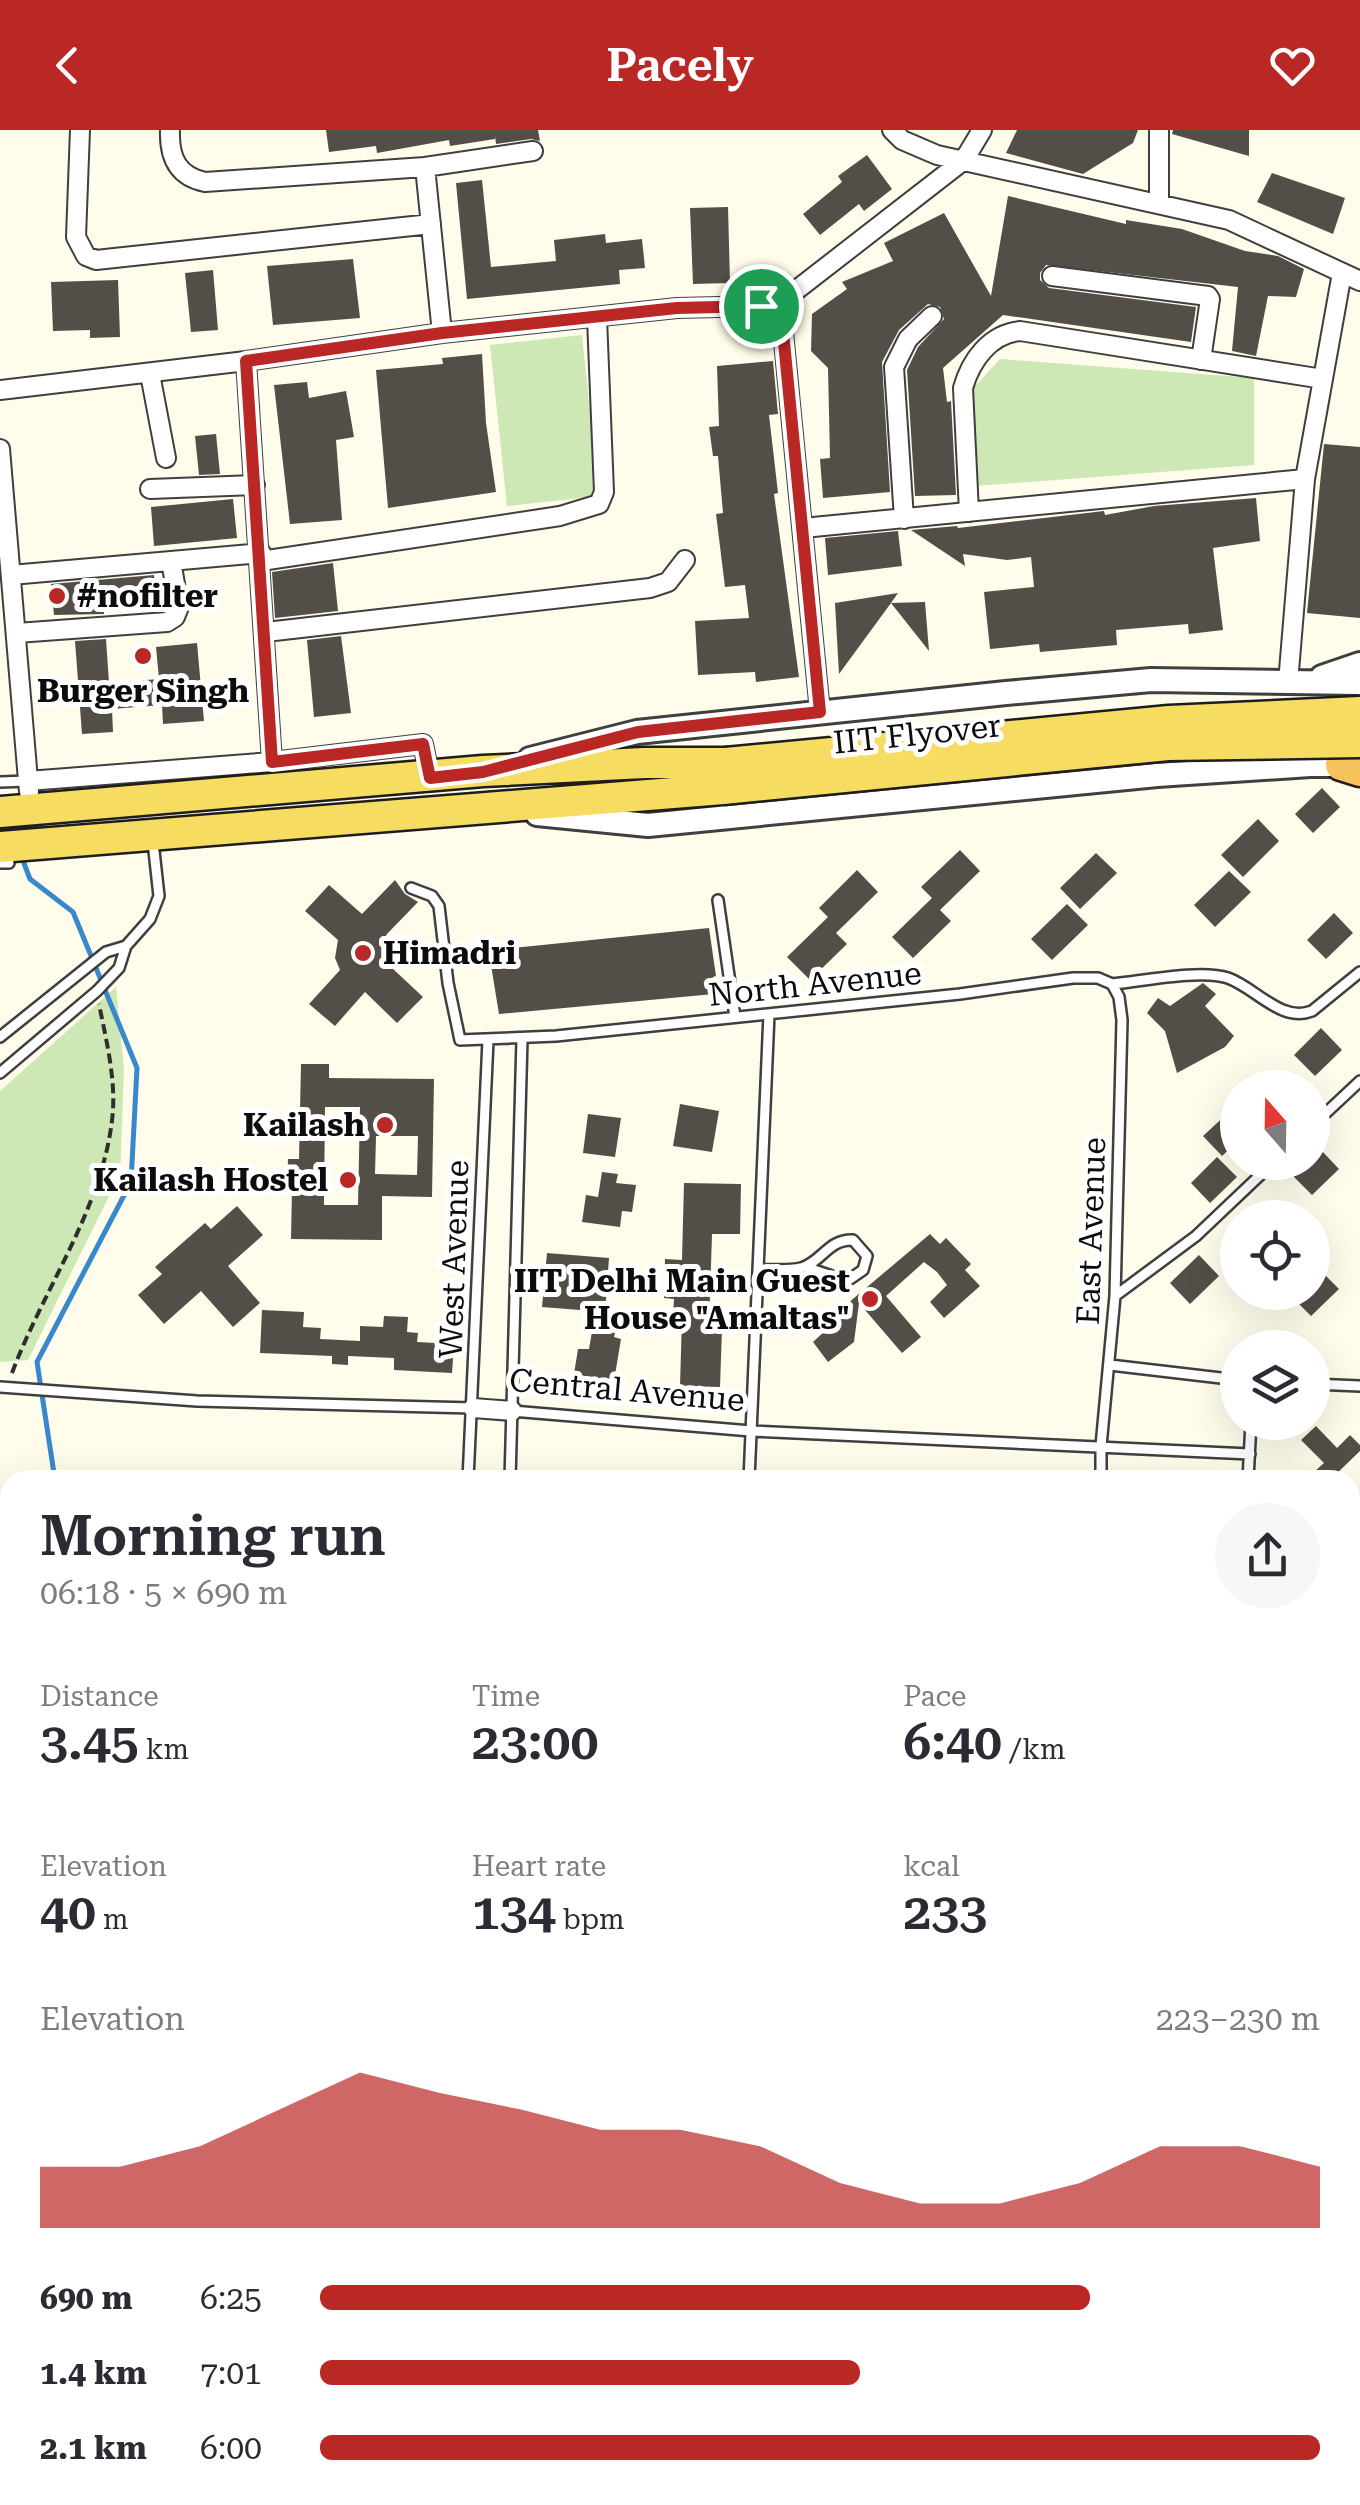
<!DOCTYPE html>
<meta charset="utf-8">
<style>
:root{--surface:#fff;--page:#f7f7f7;--text:#2b2b33;--muted:#7c7c81;--accent:#ba2826}
body{margin:0;font-family:"Roboto Serif",serif;background:var(--page);color:var(--text);height:100vh;display:flex;flex-direction:column;font-size:38px;white-space:nowrap}
*{box-sizing:border-box;margin:0}
p{font-size:32px;color:var(--muted)}
.icon{flex:none;width:55px;height:55px;fill:none;stroke:currentColor;stroke-width:2;stroke-linecap:round;stroke-linejoin:round}
.map{position:relative;flex:1;overflow:hidden}
.sheet{position:absolute;left:0px;top:1340px;width:1360px;height:1035px;display:flex;flex-direction:column;background:var(--surface);border-radius:30px 30px 0 0;box-shadow:0 10px 40px #0002}
.sheet>*{flex:none}
.needle{width:65px;rotate:340deg}
.tools{position:absolute;left:1220px;top:940px;display:grid;gap:20px}
.tools a{display:grid;place-items:center;width:110px;height:110px;border-radius:50%;background:var(--surface);box-shadow:0 10px 40px #0002;font-size:50px}
.pin{position:absolute;display:grid;place-items:center;width:85px;height:85px;color:#fff;margin:-42px;border:5px solid #fff;border-radius:50%;box-shadow:0 2px 10px #0007}
.round{display:grid;place-items:center;flex:none;width:105px;height:105px;border-radius:52px;background:var(--page)}
.headline{display:flex;align-items:center;justify-content:space-between;height:170px;padding:0 40px}
h1{font-size:55px;font-weight:600;line-height:75px}
.metrics{display:grid;grid-template-columns:repeat(3,1fr);gap:15px;height:170px;padding:10px 40px}
.metrics div{display:grid;align-content:center}
.metrics b{font-size:50px;font-weight:600}
.metrics small{font-size:28px;font-weight:400}
.metrics p{font-size:28px}
.chart{height:280px;padding:20px 40px}
.chart p{display:flex;justify-content:space-between}
.chart svg{width:100%;height:180px;margin-top:10px;fill:var(--accent);opacity:.7}
ul{padding:0 40px;list-style:none;font-size:32px}
li{display:grid;grid-template-columns:160px 120px 1fr;align-items:center;height:75px}
li i{height:25px;border-radius:12px;background:var(--accent)}
header{display:flex;justify-content:space-between;align-items:center;height:130px;padding:0 40px;background:var(--accent);color:#fff;font-size:45px;font-weight:600}
.map>svg:first-child{display:block}
.green{fill:#cde8b5}
.lines{fill:none;stroke-linecap:round;stroke-linejoin:round}
.stream{stroke:#3888cc;stroke-width:5}
.building{fill:#544e48;fill-rule:evenodd}
.service-casing{stroke:#3f3f3f;stroke-width:14}
.minor-casing{stroke:#3f3f3f;stroke-width:22}
.tertiary-casing{stroke:#3f3f3f;stroke-width:28}
.primary-casing{stroke:#1d1d1d;stroke-width:35}
.trunk-casing{stroke:#1d1d1d;stroke-width:35}
.path{stroke:#2e2e2e;stroke-width:4;stroke-dasharray:10 5;stroke-linecap:butt}
.service{stroke:#fff;stroke-width:9}
.minor{stroke:#fff;stroke-width:18}
.tertiary{stroke:#fff;stroke-width:22}
.primary{stroke:#f7dc62;stroke-width:30}
.trunk{stroke:#f5c25c;stroke-width:30}
.primary-bridge-casing{stroke:#1d1d1d;stroke-width:35;stroke-linecap:butt}
.primary-bridge{stroke:#f7dc62;stroke-width:30}
.route-casing{stroke:#fff;stroke-width:20}
.route{stroke:#ba2826;stroke-width:12}
.poi-dot{fill:#ba2826;stroke:#fff;stroke-width:4}
.labels{text-anchor:middle;stroke-width:10;stroke-linejoin:round;paint-order:stroke}
.poi-label{font-size:32px;font-weight:bold;fill:#0c0c0c;stroke:#fff;text-anchor:end}
.street-label{font-size:32px;fill:#0c0c0c;stroke:#fff}
</style>
<header><svg class="icon" aria-label="back" viewBox="0 0 24 24"><path d="M15 5l-7 7 7 7"/></svg>Pacely<svg class="icon" aria-label="heart" viewBox="0 0 24 24"><path d="M12 20l-8-8c-3-5 5-10 8-4 3-6 11-1 8 4z"/></svg></header>
<div class="map">
<svg width="1360" height="2375" viewBox="0 0 1360 2375">
<rect width="100%" height="100%" fill="#fffceb"/>
<!-- green -->
<path class="green" d="M582,205l17,161 -92,10 -17,-161z
M1000,229l254,19v87l-279,21 -7,-92z
M116,857l8,82 -4,105 -92,186 -28,2v-271z"/>
<g class="lines">
<!-- stream -->
<path class="stream" d="M22,728l8,21 43,33 64,156 -6,114 -94,180 18,118
M0,1648l10,-45"/>
</g>
<!-- building -->
<path class="building" d="M326,0h212l2,11 -9,-2 -35,5 -1,-8v3l-45,7 -1,-6 -72,13 -1,-7 -47,6z
M1017,0h121l-5,13 -50,31 -77,-21z
M1173,0h76v26l-77,-22z
M867,25l25,34 -28,22 -5,-7 -39,31 -17,-21 39,-32 -4,-6z
M1272,43l73,25 -12,36 -76,-32z
M482,50l9,87 65,-6 -2,-21 51,-6 1,9 36,-4 3,29 -26,2 1,14 -153,15 -11,-116z
M1008,66l118,28v-4l56,9 63,22 33,5 26,13 -8,28 -28,-1 -12,60 -24,-5 6,-64 -192,-22 -6,8v7l9,8 147,19 -5,35 -188,-27 -60,53 4,34 4,-1 5,94 -41,1 -8,-126 11,-23 26,-28 -4,-12 -12,-3 -29,26 -17,32 8,130 -67,6 -3,-39 10,-1 -2,-90 -17,-17 1,-37 35,-25 -5,-7 51,-21 -9,-18 60,-30 47,83z
M728,77l2,76 -37,1 -3,-76z
M353,129l7,59 -87,7 -6,-59z
M213,140l5,60 -27,2 -6,-59z
M118,150l2,57 -30,1v-8l-37,1 -2,-49z
M482,224l4,69 10,69 -108,16 -12,-138 67,-6 -1,-6z
M773,231l5,53 -9,1 9,78 -4,1 25,183 -43,5 -1,-10 -57,3 -3,-54 54,-3 -4,-33 -20,2 -9,-73 7,-1 -5,-57h-5l-4,-29 10,-1 -2,-60z
M307,252l2,16 37,-7 8,46 -18,3 6,80 -52,4 -16,-139z
M216,304l4,40 -21,1 -4,-39z
M1324,314l36,3v171l-53,-5z
M1256,368l4,43 -47,7 10,82 -34,4 -1,-10 -72,6 1,15 -77,7 -1,-8 -49,5 -6,-57 50,-5 -3,-30 -24,3 -44,-6 2,12 -54,-36 46,-4 1,2 146,-17 1,4 49,-9z
M233,369l4,39 -83,8 -3,-39z
M898,401l4,35 -74,9 -3,-37z
M333,433l5,48 -63,7 -3,-46z
M154,445l2,32 -52,4v3l-50,1 -3,-31z
M898,463l-7,10 -52,71 -4,-71z
M925,472l4,49 -38,-48z
M341,506l10,77 -37,4 -7,-77z
M106,509l3,44 50,-4 -3,-32 41,-4 7,78 -41,3 -1,-19 -50,4 1,23 -31,2 -7,-93z
M1322,658l18,19 -27,26 -18,-19z
M1258,689l21,22 -36,36 -22,-22z
M960,720l20,21 -40,39 11,11 -38,37 -21,-21 40,-39 -11,-11z
M1096,723l21,20 -37,36 -20,-21z
M857,740l21,22 -42,41 11,11 -37,36 -23,-23 41,-40 -9,-9z
M1229,741l22,21 -36,35 -21,-22z
M395,750l10,14 13,8 -32,33 6,12 -1,20 32,30 -26,26 -32,-31 -30,34 -26,-22 31,-34 -5,-12 3,-18 -33,-29 24,-26 33,29z
M1067,774l21,21 -36,35 -21,-21z
M1334,783l19,20 -27,26 -19,-19z
M709,798l7,48 -3,1 1,17 -215,20 -8,-49h4l-1,-15z
M1203,853l13,11 -11,12 29,30 -9,11 -48,26 -12,-42 -18,-18 11,-15 12,8z
M1321,898l21,22 -27,26 -21,-21z
M301,934h28v14l105,1 -2,118 -50,-1v44l-91,-1 1,-50h-5l1,-30h11zM325,977h35l-2,98h-34zM376,1006h42l-1,39 -42,-1z
M680,974l39,7 -7,41 -39,-6z
M1230,981l8,7v23l-16,15 -19,-20z
M588,984l33,4 -6,39 -32,-4z
M1320,1019l19,20 -27,26 -20,-20 13,-13h7v-6z
M1217,1027l20,20 -27,26 -19,-20z
M602,1042l16,2 -2,9 20,2 -4,27 -10,-1 -2,16 -38,-5 4,-27 12,2z
M684,1053l57,1 -1,50h-28l-3,93 13,1 -2,59 -40,-1 2,-69h-9l1,-18 -10,-1 1,-39 17,1z
M237,1076l26,29 -35,31 32,37 -27,24 -32,-36 -37,33 -26,-29 24,-21 -7,-7 50,-44 6,6z
M930,1104l10,10 6,-6 25,26 -6,6 15,16 -36,32 -14,-16 17,-17 -10,-13 -13,-10 -38,34 35,41 -19,16 -43,-50 -5,39 -26,20 -15,-20 13,-12 -4,-5z
M547,1123l62,5 -4,54 -63,-5z
M1199,1125l20,21 -29,28 -20,-21z
M1312,1132l27,27 -28,27 -24,-24h25z
M262,1180l42,2 -1,15 18,1 -1,11 40,2v-15l23,1 1,-11 24,1 -1,15 11,1 -1,9 37,2 -2,29 -58,-3v-12l-46,-2v9l-16,-1v-8l-72,-3z
M593,1196l23,3 -2,8 7,2 -7,42 -40,-7 4,-25h11z
M1316,1296l21,22 13,-13 10,10v6l-30,29h-25l19,-17 -23,-23z"/>
<g class="lines">
<!-- service casing -->
<g class="service-casing">
<path id="service" d="M0,652l27,-1
M0,733h9
M411,758l21,8 7,10 9,77 12,57 96,-4 404,-42 113,-16h25l14,6c31,-3 89,-15 116,-6 28,10 53,45 84,33l48,-39
M718,770l17,117
M0,907l106,-85 20,-6
M0,943l97,-82 22,-23 7,-22 24,-27 9,-23 -6,-54
M1312,996l48,-45
M758,1140c13,-1 30,1 43,-2 21,-6 27,-29 52,-28l14,16 -4,14 -16,11 -42,-14
M1115,1166l81,-60 78,-74
M1110,1235l128,15
M1312,1254l48,2
M0,1257l197,14 276,7
M512,1281l239,20 499,23
M468,1350l20,-440
M510,1350l12,-441
M749,1350l20,-466
M1101,1350v-34l14,-150 7,-276 -3,-23 -7,-13
M1248,1350l3,-58
M0,2127l10,-10
M0,2261l10,-10
M0,2265h10
M1350,2331h10"/>
</g>
<!-- minor casing -->
<g class="minor-casing">
<path id="minor" d="M80,0l-4,107 10,19 10,4 335,-36
M170,0c-1,27 7,46 35,52l220,-15 17,166
M892,0l10,10 35,15 292,65 131,61
M1159,0v72
M425,37l108,-16
M1052,146l156,20 2,3 -9,61
M780,171l40,411
M246,231l26,401
M150,244l16,84
M0,260l246,-29 196,-28 235,-25 84,-2 29,-11 174,-135 18,-30
M0,319l29,343
M150,359l105,-4
M969,382l-6,-124c8,-28 27,-54 57,-57l303,48
M904,389l-10,-152 14,-28 24,-23
M803,398l502,-49
M261,431l299,-45 39,-12 5,-12 -7,-174
M11,445l250,-22
M266,502l384,-44 18,-6 17,-22
M17,503l150,-11 8,-5 4,-10 -8,-46
M1288,553l17,-204 37,-206
M28,651l244,-19 151,-18 7,34
M473,1278l39,3"/>
</g>
<!-- tertiary casing -->
<g class="tertiary-casing">
<path id="tertiary" d="M1322,547l38,-13
M530,629l107,-27 369,-39 145,-13 209,3
M537,684l111,11 509,-50 153,-10h47"/>
</g>
<!-- primary casing -->
<g class="primary-casing">
<path id="primary" d="M0,682l483,-41 161,-8h82
M0,717l723,-58"/>
</g>
<!-- trunk casing -->
<g class="trunk-casing">
<path id="trunk" d="M1341,635l19,6"/>
</g>
<!-- path -->
<path class="path" d="M12,1243c32,-86 94,-169 101,-263 2,-35 -7,-71 -14,-106"/>
<!-- service -->
<use href="#service" class="service"/>
<!-- minor -->
<use href="#minor" class="minor"/>
<!-- tertiary -->
<use href="#tertiary" class="tertiary"/>
<!-- primary -->
<use href="#primary" class="primary"/>
<!-- trunk -->
<use href="#trunk" class="trunk"/>
<!-- primary-bridge casing -->
<g class="primary-bridge-casing">
<path id="primary-bridge" d="M726,633l443,-42 191,-9
M723,659l445,-44 192,-3"/>
</g>
<!-- primary-bridge -->
<use href="#primary-bridge" class="primary-bridge"/>
</g>
<g class="lines">
<!-- route casing -->
<g class="route-casing">
<path id="route" d="M780,171l40,411 -182,20 -155,40 -53,6 -7,-34 -151,18 -26,-401 196,-28 235,-25 84,-2z"/>
</g>
<!-- route -->
<use href="#route" class="route"/>
</g>
<!-- markers -->
<g class="poi-dot">
<circle cx="57" cy="466" r="10"/>
<circle cx="143" cy="526" r="10"/>
<circle cx="363" cy="823" r="10"/>
<circle cx="385" cy="995" r="10"/>
<circle cx="348" cy="1050" r="10"/>
<circle cx="870" cy="1169" r="10"/>
</g>
<g class="labels">
<!-- poi labels -->
<g class="poi-label">
<text x="77" y="477" text-anchor="start">#nofilter</text>
<text x="143" y="572" text-anchor="middle">Burger Singh</text>
<text x="383" y="834" text-anchor="start">Himadri</text>
<text x="365" y="1006">Kailash</text>
<text x="328" y="1061">Kailash Hostel</text>
<text x="850" y="1162">IIT Delhi Main Guest<tspan x="850" dy="37">House "Amaltas"</tspan></text>
</g>
<!-- street labels -->
<g class="street-label">
<text transform="translate(917 604) rotate(-6)" y="11">IIT Flyover</text>
<text transform="translate(815 854) rotate(-6)" y="11">North Avenue</text>
<text transform="translate(1091 1101) rotate(-88)" y="11">East Avenue</text>
<text transform="translate(454 1129) rotate(-88)" y="11">West Avenue</text>
<text transform="translate(627 1260) rotate(5)" y="11">Central Avenue</text>
</g>
</g>
</svg>
<div class="tools">
<a><svg class="needle" viewBox="-14 -14 28 28"><path d="M0-13l5 13h-10z" fill="#e53935"/><path d="M0 13l5-13h-10z" fill="#7c7c81"/></svg></a>
<a><svg class="icon" aria-label="locate" viewBox="0 0 24 24"><circle cx="12" cy="12" r="6"/><path d="M12 2v4M12 18v4M2 12h4M18 12h4"/></svg></a>
<a><svg class="icon" aria-label="layers" viewBox="0 0 24 24"><path d="M12 4l9 5-9 5-9-5zM3 14l9 5 9-5"/></svg></a>
</div>
<div class="pin" style="left:761px;top:176px;background:#1e9e55"><svg class="icon" aria-label="arrive" viewBox="0 0 24 24"><path d="M6 21V4h12l-3 4 3 4H6"/></svg></div>
<section class="sheet">
<div class="headline"><div><h1>Morning run</h1><p>06:18 · 5 × 690 m</p></div><a class="round"><svg class="icon" aria-label="share" viewBox="0 0 24 24"><path d="M12 15V3M7 8l5-5 5 5M5 13v7h14v-7"/></svg></a></div>
<div class="metrics">
<div><p>Distance</p><b>3.45<small> km</small></b></div>
<div><p>Time</p><b>23:00</b></div>
<div><p>Pace</p><b>6:40<small> /km</small></b></div>
</div>
<div class="metrics">
<div><p>Elevation</p><b>40<small> m</small></b></div>
<div><p>Heart rate</p><b>134<small> bpm</small></b></div>
<div><p>kcal</p><b>233</b></div>
</div>
<div class="chart"><p><span>Elevation</span>223–230 m</p>
<svg viewBox="0 0 160 44" preserveAspectRatio="none"><path d="M0 44V29L10 29L20 24L30 15L40 6L50 11L60 15L70 20L80 20L90 24L100 33L110 38L120 38L130 33L140 24L150 24L160 29V44z"/></svg>
</div>
<ul>
<li><b>690 m</b>6:25<i style="width:77%"></i></li>
<li><b>1.4 km</b>7:01<i style="width:54%"></i></li>
<li><b>2.1 km</b>6:00<i style="width:100%"></i></li>
</ul>
</section>
</div>
